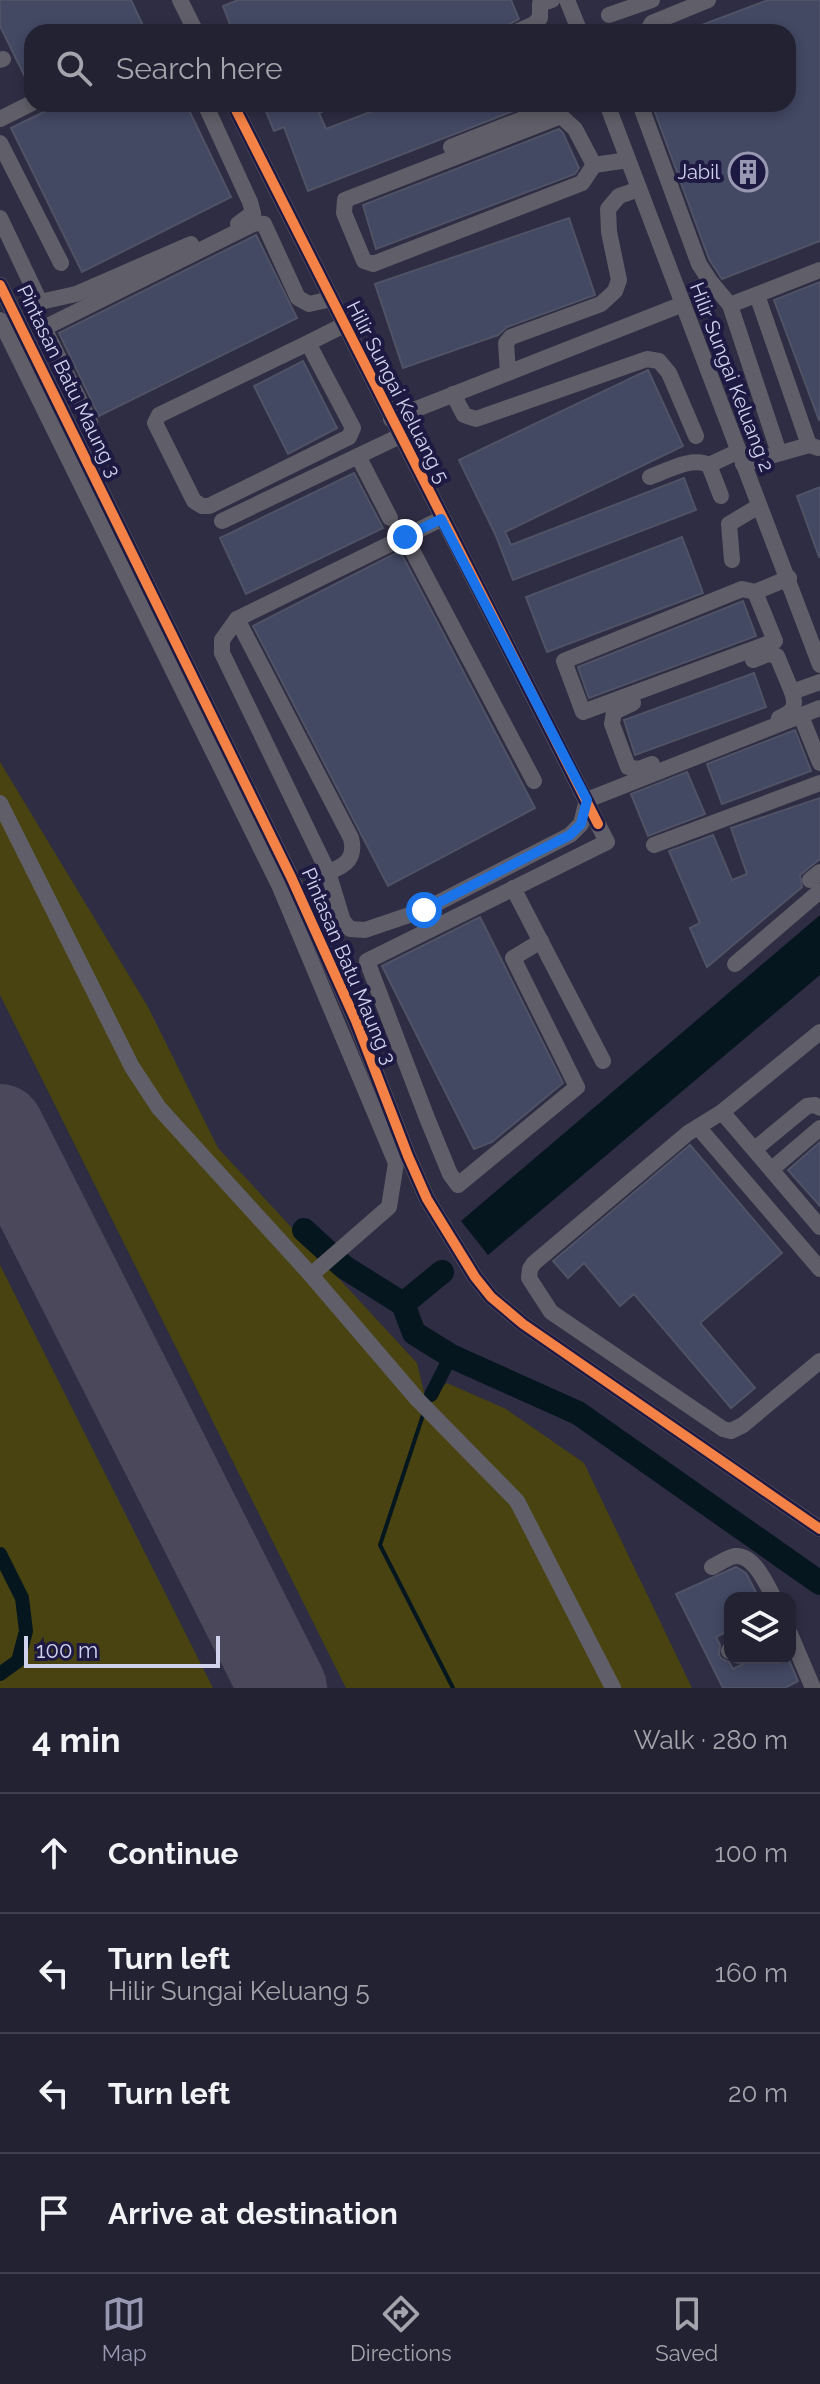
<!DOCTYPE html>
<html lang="en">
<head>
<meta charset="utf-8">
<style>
	:root { --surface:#232232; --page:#2b2a3a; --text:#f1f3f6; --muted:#a3a4ac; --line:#403f4d; --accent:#9898b2 }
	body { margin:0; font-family:Raleway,sans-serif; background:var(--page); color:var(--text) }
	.controls { position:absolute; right:24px; bottom:24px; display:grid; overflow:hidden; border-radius:16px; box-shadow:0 4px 12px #0003 }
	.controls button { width:72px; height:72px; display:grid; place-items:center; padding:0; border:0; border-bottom:2px solid var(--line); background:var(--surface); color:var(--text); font:40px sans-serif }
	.scale { position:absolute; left:24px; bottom:20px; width:196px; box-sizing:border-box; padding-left:8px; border:4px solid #d1d2ed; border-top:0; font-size:22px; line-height:28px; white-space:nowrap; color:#d1d2ed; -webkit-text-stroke:6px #1d1942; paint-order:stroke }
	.stop { position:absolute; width:24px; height:24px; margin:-18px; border:6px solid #1a73e8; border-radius:50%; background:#fff }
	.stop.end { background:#1a73e8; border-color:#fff; box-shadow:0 2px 8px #0008 }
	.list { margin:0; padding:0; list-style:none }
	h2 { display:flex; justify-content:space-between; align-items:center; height:104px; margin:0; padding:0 32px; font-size:34px }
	h2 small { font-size:26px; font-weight:400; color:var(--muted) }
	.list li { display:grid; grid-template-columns:52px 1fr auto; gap:24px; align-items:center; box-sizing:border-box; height:120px; padding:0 32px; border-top:2px solid var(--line) }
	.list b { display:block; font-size:30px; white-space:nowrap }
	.list p { margin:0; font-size:26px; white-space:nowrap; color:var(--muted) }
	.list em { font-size:26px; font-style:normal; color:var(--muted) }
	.icon { flex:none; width:44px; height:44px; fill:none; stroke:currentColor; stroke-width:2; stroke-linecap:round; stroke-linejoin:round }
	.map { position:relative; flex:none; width:820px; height:1688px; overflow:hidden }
	.search { position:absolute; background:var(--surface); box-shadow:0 4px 12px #0003; left:24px; right:24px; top:24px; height:88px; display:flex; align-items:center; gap:20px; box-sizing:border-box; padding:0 28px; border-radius:24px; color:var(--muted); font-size:30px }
	.sheet { height:584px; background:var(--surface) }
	nav { display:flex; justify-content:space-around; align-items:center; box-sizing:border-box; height:112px; border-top:2px solid var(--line); background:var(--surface); font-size:22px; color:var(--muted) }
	nav a { display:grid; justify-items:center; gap:4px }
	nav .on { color:var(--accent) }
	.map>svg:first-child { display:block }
</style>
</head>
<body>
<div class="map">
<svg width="820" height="1688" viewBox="0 0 820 1688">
	<rect width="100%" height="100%" fill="#2f2d43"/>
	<g fill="#484310">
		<polygon points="0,762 148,1007 218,1148 417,1363 427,1405 431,1395 447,1383 506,1409 584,1463 692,1688 346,1688 0,995"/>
		<polygon points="0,1265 213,1688 0,1688"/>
	</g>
	<polygon fill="#06161f" points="820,915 820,975 488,1255 461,1221"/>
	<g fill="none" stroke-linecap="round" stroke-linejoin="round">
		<polyline stroke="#06161f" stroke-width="4" points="423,1415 380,1545 453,1688"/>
		<g stroke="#06161f" stroke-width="14">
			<polyline points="431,1395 451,1356"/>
			<polyline points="0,1554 22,1598 26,1631 18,1661 0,1674"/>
		</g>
		<g stroke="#06161f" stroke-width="24">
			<polyline points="304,1230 328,1252"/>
			<polyline points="336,1260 344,1267 403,1304 414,1333 451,1356 578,1413 820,1583"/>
			<polyline points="403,1304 442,1272"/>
		</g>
		<polyline stroke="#4a485a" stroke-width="88" points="0,1128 283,1688"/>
	</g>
	<g fill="#434863" stroke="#4f5365" stroke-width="2">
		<polygon points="0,0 131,0 146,32 32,32 32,91 0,26"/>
		<polygon points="238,0 511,0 519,19 508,25 505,32 233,32 223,6"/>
		<polygon points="768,0 820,0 820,241 722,279 709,259 652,104 788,104 788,32 686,31"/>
		<polygon points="60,104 186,104 231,197 82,272 11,128"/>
		<polygon points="263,104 339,104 319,113 326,129 391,104 529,105 308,191 284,127 274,131"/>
		<polygon points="559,129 563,133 579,168 575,174 376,249 363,205"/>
		<polygon points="569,218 595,295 507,327 498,335 403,368 375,284"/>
		<polygon points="256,235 297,318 99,416 59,333"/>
		<polygon points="820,282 820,419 819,420 774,300"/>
		<polygon points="303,361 337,428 288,454 254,386"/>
		<polygon points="648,370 683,446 505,532 511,545 684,478 696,510 513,580 496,536 459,460"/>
		<polygon points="354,473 383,528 246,594 220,538"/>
		<polygon points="820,487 820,556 819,557 797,496"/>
		<polygon points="682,537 703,593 547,652 526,597"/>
		<polygon points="400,551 535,808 388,886 253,626"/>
		<polygon points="743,601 756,636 589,698 578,667"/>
		<polygon points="754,673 766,707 635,755 624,720"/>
		<polygon points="795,730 811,771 722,804 707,764"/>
		<polygon points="687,772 705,814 648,836 631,794"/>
		<polygon points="820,798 820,859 800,875 802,887 707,967 690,928 700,923 669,851 713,835 732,880 747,874 731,828"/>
		<polygon points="480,917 563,1083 492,1142 474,1149 382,966"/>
		<polygon points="820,1142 820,1206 788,1170"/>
		<polygon points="690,1145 782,1253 700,1323 755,1388 731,1408 634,1294 620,1306 584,1263 568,1278 553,1261"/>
		<polygon points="736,1567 746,1573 759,1598 730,1598 730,1630 716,1637 720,1645 719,1655 722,1659 729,1662 733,1669 755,1658 788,1658 798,1681 785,1688 723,1688 676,1594"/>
	</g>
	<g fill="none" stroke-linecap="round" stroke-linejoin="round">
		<g stroke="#605f69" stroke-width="16">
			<polyline points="180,0 196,32"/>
			<polyline points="567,0 580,32"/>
			<polyline points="609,15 652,0"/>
			<polyline points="516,32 534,24 540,18 540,4 552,0"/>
			<polyline points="647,32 652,23 708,0"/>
			<polyline points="0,60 3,59"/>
			<polyline points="205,104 250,202 253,213 238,224"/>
			<polyline points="233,104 607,842 367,961 427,1118 450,1174 458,1185 577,1087 513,958 541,941"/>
			<polyline points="607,104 820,665"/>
			<polyline points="640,104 699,264 710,281 730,305 779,453"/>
			<polyline points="0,119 32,103"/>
			<polyline points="0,143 61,263"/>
			<polyline points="451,147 561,104"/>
			<polyline points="594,165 582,183 373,264 364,261 344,213 345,200 561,116 575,129 594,165 628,160"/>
			<polyline points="0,218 40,302 76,294 191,244"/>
			<polyline points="0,285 291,877 356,1021 408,1156 427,1199 475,1277 491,1297 523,1324 820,1529"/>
			<polyline points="757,295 809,445"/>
			<polyline points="730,305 820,270"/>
			<polyline points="0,320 279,885 396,1163 389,1207 311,1275"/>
			<polyline points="308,343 159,415 155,423 194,501 202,506 209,506 349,437 353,428 308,343 344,325"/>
			<polyline points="508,373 506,343 511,337 601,304 615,291 619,280 609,232 608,209 619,196 639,189"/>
			<polyline points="453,394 464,415 476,419 647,359 659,361 669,373 696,436"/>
			<polyline points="391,419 683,304"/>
			<polyline points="90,422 44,328 255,223 264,224 298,298 309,304 331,299"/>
			<polyline points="358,456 390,518"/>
			<polyline points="743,464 809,445 818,448"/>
			<polyline points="709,465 721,496"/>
			<path d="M650 477C667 471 692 456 709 465L739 451"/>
			<polyline points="441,519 237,619 222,640 222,653 328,872 343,921 350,929 365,930 424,910 570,835 581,824 587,800 820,708"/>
			<polyline points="222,521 400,436"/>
			<polyline points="405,537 534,781"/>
			<polyline points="732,560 729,524 759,506"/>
			<polyline points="755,592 775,641 583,712 564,661 742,589 755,592 789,578"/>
			<path d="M237 619 351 838C356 858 346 866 328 872"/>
			<polyline points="753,660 768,654 777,656 792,692 820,682"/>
			<polyline points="633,703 614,712 612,724 628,767 639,769 652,764"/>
			<polyline points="801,716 820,763"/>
			<path d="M779 718C793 712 797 707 792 692"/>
			<polyline points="0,803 132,1067 159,1108 311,1275 417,1399 517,1501 613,1688"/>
			<polyline points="654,845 820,783"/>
			<polyline points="810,880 820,872"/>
			<polyline points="513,888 603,1061"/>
			<polyline points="735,964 820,891"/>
			<polyline points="820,1032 722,1112 688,1133 534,1263 530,1269 529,1278 551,1312 723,1429 731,1431 743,1425 820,1361"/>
			<polyline points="722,1112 820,1227"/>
			<polyline points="698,1127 820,1269"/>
			<polyline points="755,1149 807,1106 815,1105 820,1108"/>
			<polyline points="772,1169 820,1128"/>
			<path d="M712 1567C718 1564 728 1557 735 1556 754 1554 767 1585 774 1598"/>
			<polyline points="790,1634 813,1688"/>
			<polyline points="729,1651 730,1650"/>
		</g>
		<g stroke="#1d1942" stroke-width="15">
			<g id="cycleway">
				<polyline points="233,104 598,824"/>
				<polyline points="0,285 291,877 356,1021 408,1156 427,1199 475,1277 491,1297 523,1324 820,1529"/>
			</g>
		</g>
		<use href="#cycleway" stroke="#f48246" stroke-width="10"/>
	</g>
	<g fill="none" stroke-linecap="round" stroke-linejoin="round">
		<polyline stroke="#1a73e8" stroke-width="10" points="405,537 441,519 587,800 581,824 570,835 424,910"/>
	</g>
	<defs>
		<g id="building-ring" transform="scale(2)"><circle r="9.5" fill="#1d1942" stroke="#9898b2" stroke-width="1.5"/><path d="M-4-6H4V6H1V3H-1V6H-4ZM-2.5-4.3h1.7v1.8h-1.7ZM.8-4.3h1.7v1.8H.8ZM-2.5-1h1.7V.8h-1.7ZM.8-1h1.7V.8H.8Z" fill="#9898b2"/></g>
	</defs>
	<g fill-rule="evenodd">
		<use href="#building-ring" x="748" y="172"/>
	</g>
	<g text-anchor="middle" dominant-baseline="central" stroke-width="8" stroke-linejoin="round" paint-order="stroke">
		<g font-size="20" fill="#d1d2ed" stroke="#1d1942" text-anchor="end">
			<text x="720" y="172">Jabil</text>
		</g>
		<g font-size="20" fill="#d1d2ed" stroke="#1d1942">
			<text transform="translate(732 377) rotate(69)">Hilir Sungai Keluang 2</text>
			<text transform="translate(69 381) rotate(64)">Pintasan Batu Maung 3</text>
			<text transform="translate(398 392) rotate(63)">Hilir Sungai Keluang 5</text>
			<text transform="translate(349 966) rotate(67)">Pintasan Batu Maung 3</text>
		</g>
	</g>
</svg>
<div class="controls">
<button><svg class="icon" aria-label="layers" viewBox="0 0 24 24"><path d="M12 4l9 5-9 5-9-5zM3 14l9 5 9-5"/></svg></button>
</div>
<div class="scale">100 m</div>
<div class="stop" style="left:424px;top:910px"></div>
<div class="stop end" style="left:405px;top:537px"></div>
<div class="search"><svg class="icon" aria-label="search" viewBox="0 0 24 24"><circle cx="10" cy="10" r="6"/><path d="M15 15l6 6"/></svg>Search here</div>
</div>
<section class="sheet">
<h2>4 min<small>Walk · 280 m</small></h2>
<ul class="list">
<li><svg class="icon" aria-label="ahead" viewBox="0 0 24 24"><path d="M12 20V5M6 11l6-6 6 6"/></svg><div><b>Continue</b></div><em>100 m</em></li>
<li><svg class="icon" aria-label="left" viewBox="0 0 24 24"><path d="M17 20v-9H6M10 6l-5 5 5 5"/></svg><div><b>Turn left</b><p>Hilir Sungai Keluang 5</p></div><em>160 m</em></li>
<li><svg class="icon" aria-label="left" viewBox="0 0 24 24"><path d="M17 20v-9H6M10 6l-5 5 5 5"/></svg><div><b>Turn left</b></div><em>20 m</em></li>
<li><svg class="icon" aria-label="arrive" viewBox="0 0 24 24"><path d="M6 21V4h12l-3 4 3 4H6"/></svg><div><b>Arrive at destination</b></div></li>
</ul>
</section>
<nav>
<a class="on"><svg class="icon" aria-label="map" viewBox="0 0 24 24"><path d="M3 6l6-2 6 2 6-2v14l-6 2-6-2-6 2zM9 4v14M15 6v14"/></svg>Map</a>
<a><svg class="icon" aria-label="directions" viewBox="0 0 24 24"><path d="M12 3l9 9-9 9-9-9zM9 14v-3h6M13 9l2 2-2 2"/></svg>Directions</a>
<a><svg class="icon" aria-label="saved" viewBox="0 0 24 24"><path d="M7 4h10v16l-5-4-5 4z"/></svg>Saved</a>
</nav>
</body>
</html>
